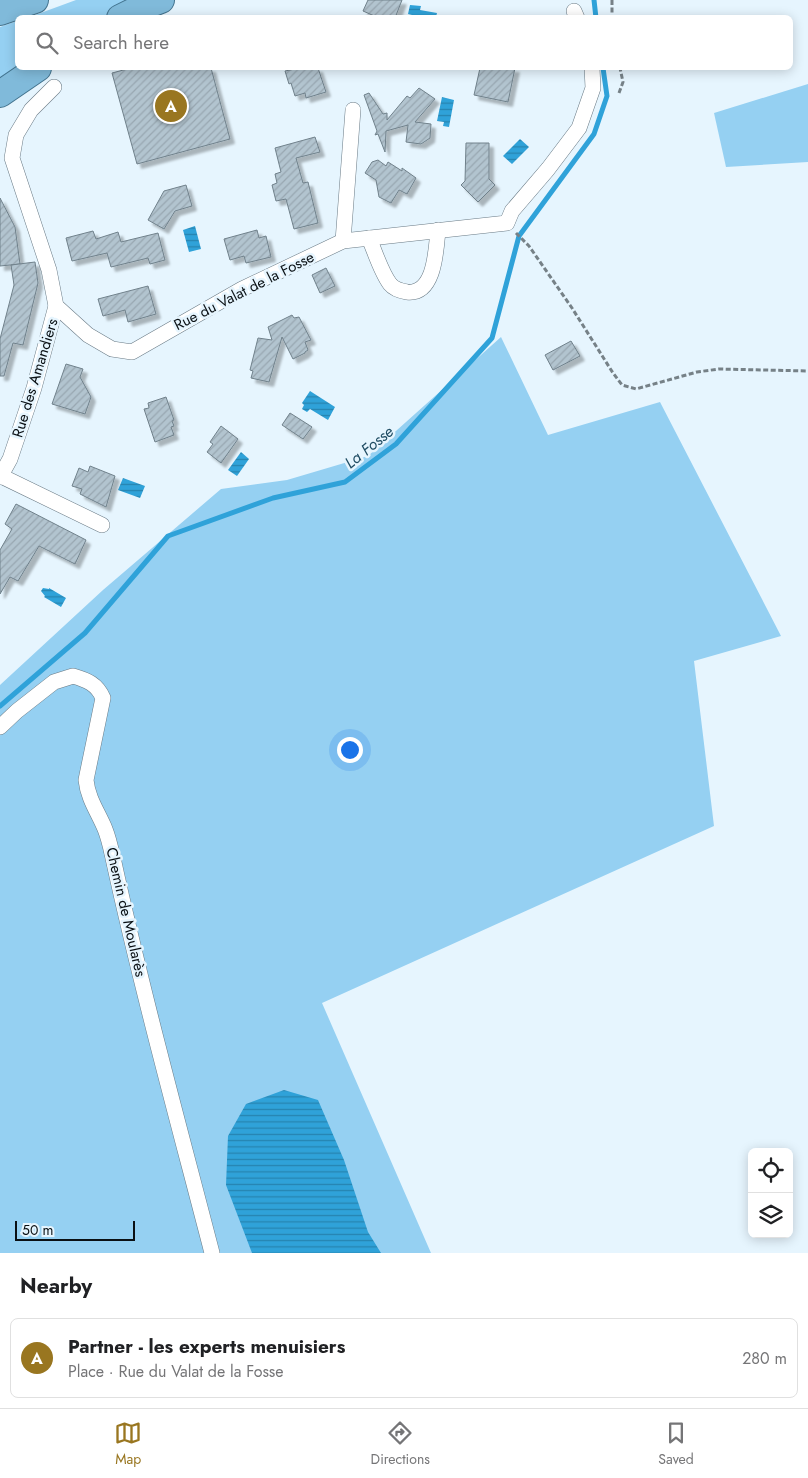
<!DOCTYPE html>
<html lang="en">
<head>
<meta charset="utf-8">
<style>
	:root { --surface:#fff; --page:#f2f2f2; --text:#202124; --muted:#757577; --line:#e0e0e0; --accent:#997620 }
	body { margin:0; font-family:Jost,sans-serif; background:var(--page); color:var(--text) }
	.controls { position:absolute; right:15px; bottom:15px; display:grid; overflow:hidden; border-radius:8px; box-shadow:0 2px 12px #0003 }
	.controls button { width:45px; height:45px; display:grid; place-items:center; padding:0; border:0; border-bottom:1px solid var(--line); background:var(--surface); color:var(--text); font:25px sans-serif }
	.scale { position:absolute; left:15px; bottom:12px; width:120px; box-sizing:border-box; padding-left:5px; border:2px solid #0a1014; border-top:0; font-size:14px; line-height:18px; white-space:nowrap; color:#0a1014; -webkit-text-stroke:4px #e6f5fe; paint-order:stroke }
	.you { position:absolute; left:349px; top:749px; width:18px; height:18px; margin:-12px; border:4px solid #fff; border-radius:50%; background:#1a73e8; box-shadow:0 0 0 8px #1a73e833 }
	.badge { display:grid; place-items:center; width:32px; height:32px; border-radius:50%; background:var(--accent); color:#fff; font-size:16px; font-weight:700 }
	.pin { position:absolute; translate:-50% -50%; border:2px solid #fff; box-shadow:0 1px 5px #0006 }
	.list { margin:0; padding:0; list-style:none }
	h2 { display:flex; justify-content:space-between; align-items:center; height:65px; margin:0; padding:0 20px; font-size:21px }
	h2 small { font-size:16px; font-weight:400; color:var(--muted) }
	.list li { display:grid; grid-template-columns:32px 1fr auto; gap:15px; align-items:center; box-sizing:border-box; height:80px; margin:0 10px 10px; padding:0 10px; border:1px solid var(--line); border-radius:8px }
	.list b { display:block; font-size:19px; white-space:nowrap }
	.list p { margin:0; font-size:16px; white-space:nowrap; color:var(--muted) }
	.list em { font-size:16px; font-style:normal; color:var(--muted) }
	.icon { flex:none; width:28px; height:28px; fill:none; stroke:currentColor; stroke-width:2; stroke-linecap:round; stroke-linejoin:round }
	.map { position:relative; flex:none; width:808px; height:1253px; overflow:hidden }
	.search { position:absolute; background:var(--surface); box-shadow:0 2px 12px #0003; left:15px; right:15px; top:15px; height:55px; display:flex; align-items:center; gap:12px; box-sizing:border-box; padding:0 18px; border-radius:8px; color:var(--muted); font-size:19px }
	.sheet { height:155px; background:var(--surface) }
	nav { display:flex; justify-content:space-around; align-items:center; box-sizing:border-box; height:70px; border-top:1px solid var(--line); background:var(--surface); font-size:14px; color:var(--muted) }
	nav a { display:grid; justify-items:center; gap:2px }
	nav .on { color:var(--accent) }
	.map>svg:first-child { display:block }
</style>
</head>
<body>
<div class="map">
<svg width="808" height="1253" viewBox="0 0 808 1253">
	<defs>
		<pattern id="water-rules" width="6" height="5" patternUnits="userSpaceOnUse" patternTransform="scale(1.25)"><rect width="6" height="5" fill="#2fa2d9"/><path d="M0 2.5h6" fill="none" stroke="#2683af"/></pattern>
		<pattern id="building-hatch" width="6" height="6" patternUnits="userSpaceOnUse" patternTransform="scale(1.25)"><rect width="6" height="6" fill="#b2c4cf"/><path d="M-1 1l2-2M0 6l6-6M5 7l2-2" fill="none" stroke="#98a7b1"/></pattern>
		<filter id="shadow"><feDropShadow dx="4.5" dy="4.5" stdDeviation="1" flood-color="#0004"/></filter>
	</defs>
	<rect width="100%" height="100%" fill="#e6f5fe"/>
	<g fill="#95d0f2">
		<polygon points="76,0 142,0 109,17 27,18"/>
		<polygon points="17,21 18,68 0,78 0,27"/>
		<polygon points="808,84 808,162 726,167 714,113"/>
		<polygon points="501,337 548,435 660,402 781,636 694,661 714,826 322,1003 431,1253 0,1253 0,685 103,590 221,489 287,480 368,456"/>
	</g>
	<g fill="url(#water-rules)">
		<polygon points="410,5 421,6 420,10 437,13 436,17 412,17 412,15 408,14"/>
		<polygon points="442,97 454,100 449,127 443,126 444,122 437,121"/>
		<polygon points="520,139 529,147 512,164 503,156"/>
		<polygon points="195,226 201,249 189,252 183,230"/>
		<polygon points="310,391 335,407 328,420 310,409 307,412 302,409 304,405 302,403"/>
		<polygon points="241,452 249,459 237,476 228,470"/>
		<polygon points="123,478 145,486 140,498 118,490"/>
		<polygon points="43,588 49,589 49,588 66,598 61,607 44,597 45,596 41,591"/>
		<polygon points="284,1090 318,1100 344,1160 368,1232 381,1253 252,1253 226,1185 228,1136 246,1104"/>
	</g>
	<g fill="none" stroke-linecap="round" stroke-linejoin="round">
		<g stroke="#2fa2d9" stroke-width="5">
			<polyline points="594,0 596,18"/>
			<polyline points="0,706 85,633 168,536 273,498 345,482 396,444 492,338 519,236 594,134 607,96 603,68"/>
		</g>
	</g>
	<g fill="url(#building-hatch)" stroke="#70818b" filter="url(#shadow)">
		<polygon points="368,0 402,0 395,18 379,18 363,11"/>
		<polygon points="131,68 211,68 230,139 137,164 112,73"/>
		<polygon points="300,68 318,68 326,92 306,98 305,93 295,96 291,83 289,84 285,71"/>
		<polygon points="480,68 515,68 508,102 474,95"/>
		<polygon points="419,88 435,99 415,122 431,124 430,138 421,144 406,142 408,125 386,131 385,152 378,134 375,135 377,131 364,95 369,93 383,114 387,113 387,120 407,96 410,98"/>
		<polygon points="315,137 320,152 296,158 303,183 308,182 318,223 294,229 286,199 276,201 272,185 277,183 275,174 281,172 275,148"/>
		<polygon points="466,143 489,143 489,179 495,185 478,202 461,185 465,181"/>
		<polygon points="378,160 386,166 388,162 402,171 402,168 416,178 407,194 399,190 391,203 379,197 376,180 365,173 372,162"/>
		<polygon points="186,185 192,206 175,211 164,229 148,220 164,191"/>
		<polygon points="0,198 15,227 20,264 0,266"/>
		<polygon points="257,230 259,238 266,236 271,257 246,263 244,256 230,260 224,239"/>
		<polygon points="93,231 96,239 118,232 121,242 158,233 165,260 150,264 148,258 111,267 107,253 72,261 66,238"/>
		<polygon points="35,262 38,283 23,345 13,343 4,376 0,376 0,339 14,285 11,265"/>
		<polygon points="326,268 335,286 320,293 312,275"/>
		<polygon points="148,286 156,314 128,322 125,310 103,316 98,299"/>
		<polygon points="292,315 294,318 299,317 311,340 305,342 308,350 305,352 305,353 293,359 282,337 269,382 251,378 253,371 250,370 258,338 272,340 268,327"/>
		<polygon points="571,341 580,356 553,370 545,355"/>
		<polygon points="66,364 83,369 80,377 91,397 85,414 52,404"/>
		<polygon points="166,397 174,420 172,421 174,426 171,427 174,435 155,442 144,409 149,408 148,403"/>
		<polygon points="290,413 312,427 303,439 282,425"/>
		<polygon points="221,426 238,439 221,463 207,452 213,444 210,442"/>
		<polygon points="90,466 115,476 106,507 80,494 82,489 72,486 79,468 88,472"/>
		<polygon points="16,504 86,540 75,564 39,546 18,581 10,577 0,594 0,550 12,529 5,524"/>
	</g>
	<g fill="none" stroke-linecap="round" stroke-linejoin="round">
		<g stroke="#697a85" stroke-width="16">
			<g id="minor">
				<polyline points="574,11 577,18"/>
				<polyline points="54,87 31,110 16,135 12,158 49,270 56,306 88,335 112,349 132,352 242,289 343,241 507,223 512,211 548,169 579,128 593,88 592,68"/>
				<path d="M369 238C375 252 381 272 390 284 394 289 401 291 407 292 435 295 436 250 438 230"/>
				<polyline points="343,241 353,110"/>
				<polyline points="1,476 102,525"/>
				<polyline points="0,477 10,459 34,388 56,306"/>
				<path d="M0 727 17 711 54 682 73 676C87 680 97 684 103 698L86 780C88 799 98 812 105 829 109 839 111 849 113 858 142 991 178 1122 212 1253"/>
			</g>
		</g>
		<g stroke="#42738e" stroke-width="28">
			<g id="trunk">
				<polyline points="0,12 35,0"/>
				<polyline points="120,18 138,9 161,0"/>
				<polyline points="0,94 38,68"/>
			</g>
		</g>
		<g stroke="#768187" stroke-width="3" stroke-dasharray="5 2.5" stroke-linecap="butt">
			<polyline points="612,0 612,18"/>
			<polyline points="619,93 623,82 620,68"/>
			<polyline points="516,233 529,246 572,308 613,373 622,385 636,389 697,372 719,369 808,371"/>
		</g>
		<use href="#minor" stroke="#fff" stroke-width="15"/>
		<use href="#trunk" stroke="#80bada" stroke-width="26"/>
	</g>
	<g text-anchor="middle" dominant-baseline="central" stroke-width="5" stroke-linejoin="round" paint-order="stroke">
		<g font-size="15" fill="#0a1014" stroke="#e6f5fe">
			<text transform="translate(244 291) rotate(-27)">Rue du Valat de la Fosse</text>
			<text transform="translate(35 378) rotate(-73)">Rue des Amandiers</text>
			<text transform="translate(126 912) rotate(77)">Chemin de Moularès</text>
		</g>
		<g font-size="16" font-style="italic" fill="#1f4c63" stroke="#e6f5fe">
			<text transform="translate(369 447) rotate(-39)">La Fosse</text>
		</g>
	</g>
</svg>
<div class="controls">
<button><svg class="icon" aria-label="locate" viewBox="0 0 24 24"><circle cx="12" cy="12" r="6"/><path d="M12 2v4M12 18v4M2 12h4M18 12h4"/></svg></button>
<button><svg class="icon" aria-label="layers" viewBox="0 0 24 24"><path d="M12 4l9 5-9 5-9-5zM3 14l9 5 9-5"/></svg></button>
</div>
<div class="scale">50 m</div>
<div class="you"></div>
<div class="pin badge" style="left:171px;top:106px">A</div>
<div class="search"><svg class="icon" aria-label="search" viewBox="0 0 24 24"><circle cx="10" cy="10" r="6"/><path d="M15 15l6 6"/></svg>Search here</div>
</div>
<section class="sheet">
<h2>Nearby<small></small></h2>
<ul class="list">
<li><span class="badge">A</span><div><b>Partner - les experts menuisiers</b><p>Place · Rue du Valat de la Fosse</p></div><em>280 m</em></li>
</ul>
</section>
<nav>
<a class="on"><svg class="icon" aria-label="map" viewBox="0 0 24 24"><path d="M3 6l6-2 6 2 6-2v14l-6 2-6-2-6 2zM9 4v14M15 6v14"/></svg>Map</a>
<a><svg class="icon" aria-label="directions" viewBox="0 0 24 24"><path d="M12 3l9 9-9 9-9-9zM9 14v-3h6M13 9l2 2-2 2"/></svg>Directions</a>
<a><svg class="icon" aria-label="saved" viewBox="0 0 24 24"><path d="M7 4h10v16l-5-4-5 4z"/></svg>Saved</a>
</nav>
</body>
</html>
